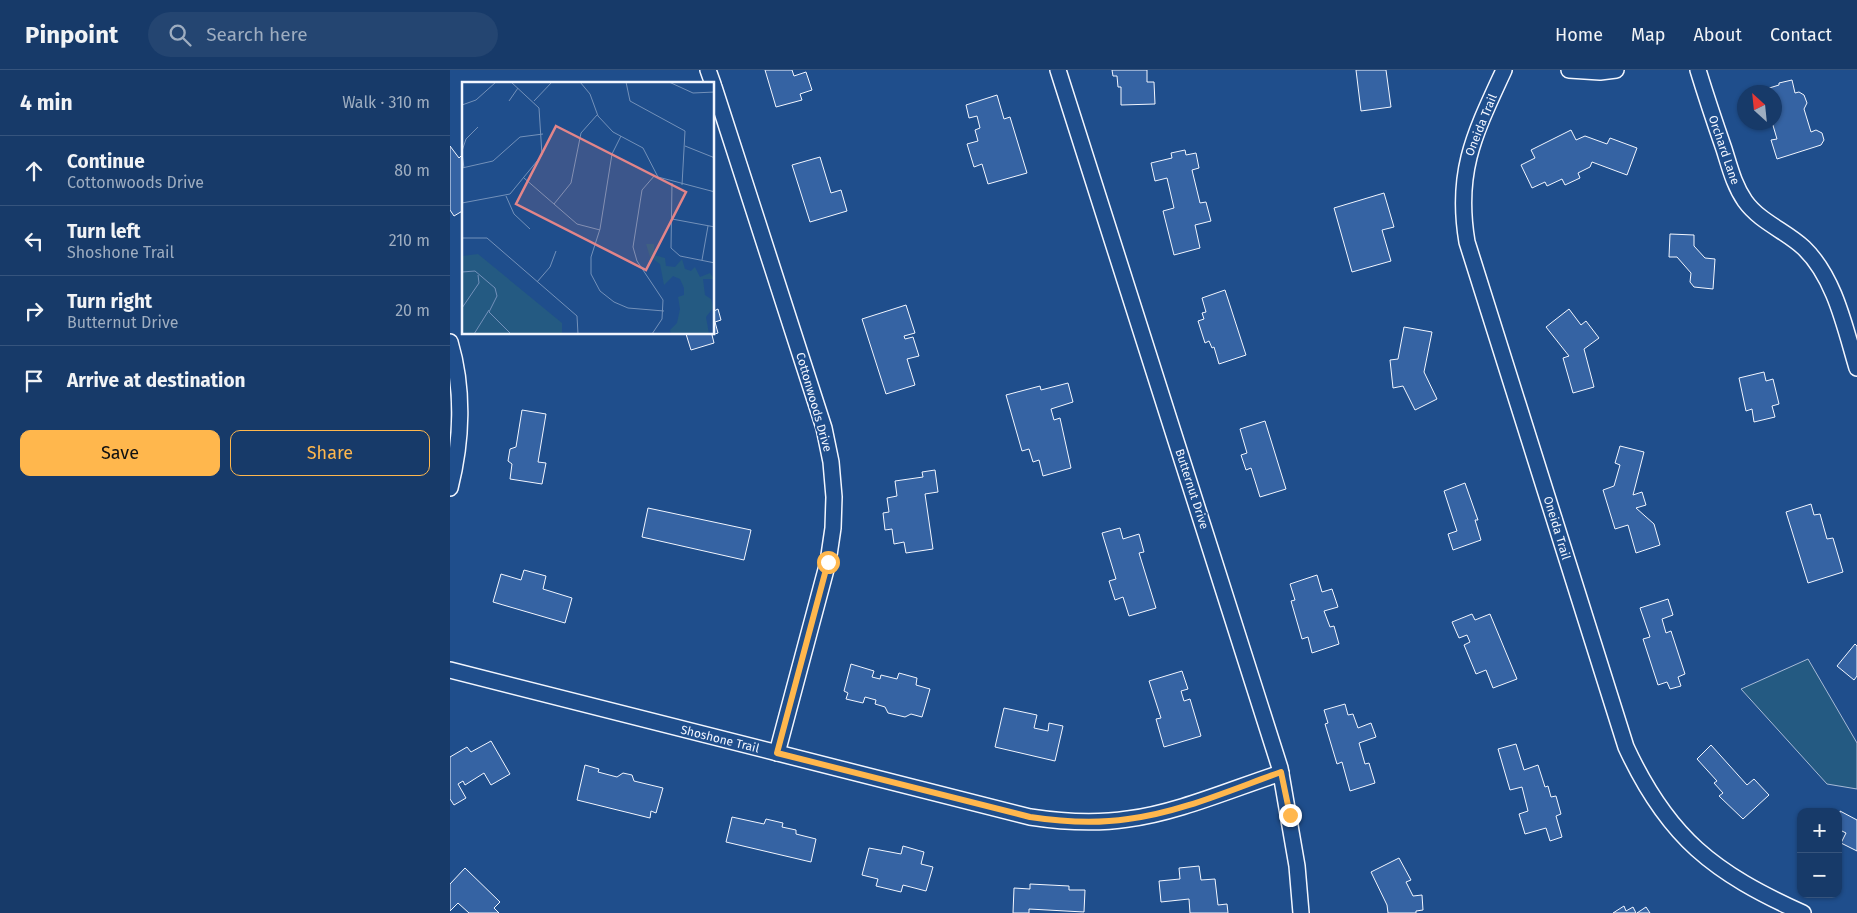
<!DOCTYPE html>
<html lang="en">
<head>
<meta charset="utf-8">
<style>
	:root { --surface:#173a69; --page:#244571; --text:#f1f3f6; --muted:#9eadc0; --line:#36547d; --accent:#ffb74d }
	body { margin:0; font-family:"Fira Sans",sans-serif; background:var(--page); color:var(--text) }
	.controls { position:absolute; right:15px; bottom:15px; display:grid; overflow:hidden; border-radius:10px; box-shadow:0 1px 4px #0004 }
	.controls button { width:45px; height:45px; display:grid; place-items:center; padding:0; border:0; border-bottom:1px solid var(--line); background:var(--surface); color:var(--text); font:25px sans-serif }
	.compass { position:absolute; left:1287px; top:15px; width:45px; height:45px; border-radius:50%; background:var(--surface); box-shadow:0 1px 4px #0004; rotate:333deg }
	.stop { position:absolute; width:15px; height:15px; margin:-11px; border:4px solid #ffb74d; border-radius:50%; background:#fff }
	.stop.end { background:#ffb74d; border-color:#fff; box-shadow:0 1px 5px #0008 }
	.list { margin:0; padding:0; list-style:none }
	h2 { display:flex; justify-content:space-between; align-items:center; height:65px; margin:0; padding:0 20px; font-size:21px }
	h2 small { font-size:16px; font-weight:400; color:var(--muted) }
	.list li { display:grid; grid-template-columns:32px 1fr auto; gap:15px; align-items:center; box-sizing:border-box; height:70px; padding:0 20px; border-top:1px solid var(--line) }
	.list b { display:block; font-size:19px; white-space:nowrap }
	.list p { margin:0; font-size:16px; white-space:nowrap; color:var(--muted) }
	.list em { font-size:16px; font-style:normal; color:var(--muted) }
	.actions { display:flex; gap:10px; padding:15px 20px }
	.actions a { flex:1; padding:11px 0; border:1px solid var(--accent); border-radius:10px; text-align:center; font-size:18px; color:var(--accent) }
	.actions .main { background:var(--accent); color:#111 }
	.icon { flex:none; width:28px; height:28px; fill:none; stroke:currentColor; stroke-width:2; stroke-linecap:round; stroke-linejoin:round }
	.map { position:relative; flex:none; width:1407px; height:843px; overflow:hidden }
	header { display:flex; align-items:center; gap:30px; box-sizing:border-box; height:70px; padding:0 25px; background:var(--surface); border-bottom:1px solid var(--line) }
	header strong { font-size:24px }
	nav { display:flex; gap:28px; margin-inline-start:auto; font-size:18px }
	.search { width:350px; height:45px; background:var(--page); display:flex; align-items:center; gap:12px; box-sizing:border-box; padding:0 18px; border-radius:28px; color:var(--muted); font-size:19px }
	main { display:flex }
	aside { flex:1; background:var(--surface) }
	.map>svg:first-child { display:block }
</style>
</head>
<body>
<header>
<strong>Pinpoint</strong>
<div class="search"><svg class="icon" aria-label="search" viewBox="0 0 24 24"><circle cx="10" cy="10" r="6"/><path d="M15 15l6 6"/></svg>Search here</div>
<nav><a>Home</a><a>Map</a><a>About</a><a>Contact</a></nav>
</header>
<main>
<aside>
<h2>4 min<small>Walk · 310 m</small></h2>
<ul class="list">
<li><svg class="icon" aria-label="ahead" viewBox="0 0 24 24"><path d="M12 20V5M6 11l6-6 6 6"/></svg><div><b>Continue</b><p>Cottonwoods Drive</p></div><em>80 m</em></li>
<li><svg class="icon" aria-label="left" viewBox="0 0 24 24"><path d="M17 20v-9H6M10 6l-5 5 5 5"/></svg><div><b>Turn left</b><p>Shoshone Trail</p></div><em>210 m</em></li>
<li><svg class="icon" aria-label="right" viewBox="0 0 24 24"><path d="M7 20v-9h11M14 6l5 5-5 5"/></svg><div><b>Turn right</b><p>Butternut Drive</p></div><em>20 m</em></li>
<li><svg class="icon" aria-label="arrive" viewBox="0 0 24 24"><path d="M6 21V4h12l-3 4 3 4H6"/></svg><div><b>Arrive at destination</b></div></li>
</ul>
<div class="actions"><a class="main">Save</a><a>Share</a></div>
</aside>
<div class="map">
<svg width="1407" height="843" viewBox="0 0 1407 843">
	<rect width="100%" height="100%" fill="#1f4e8c"/>
	<polygon fill="#245a82" stroke="#a8bbd7" points="1358,589 1407,673 1407,719 1377,714 1291,619"/>
	<g fill="#3563a3" stroke="#f2f6ff">
		<polygon points="315,0 342,0 344,6 356,2 362,20 350,24 352,30 326,37"/>
		<polygon points="662,0 697,0 697,12 704,12 705,34 671,35 671,17 668,17 667,6 663,6"/>
		<polygon points="906,0 936,0 941,37 911,41"/>
		<polygon points="1342,10 1345,23 1349,22 1354,25 1357,33 1354,39 1361,62 1366,60 1372,63 1374,70 1371,75 1327,89 1321,70 1327,69 1322,52 1324,52 1324,22 1313,22 1316,19 1329,15 1329,13"/>
		<polygon points="547,25 554,49 560,47 577,103 538,114 532,94 524,97 517,74 528,71 525,60 530,58 527,46 519,48 516,35"/>
		<polygon points="1121,60 1126,70 1135,66 1157,74 1160,68 1187,78 1177,105 1142,92 1140,97 1128,103 1130,108 1115,115 1112,109 1097,116 1095,112 1082,118 1071,95 1085,88 1081,80"/>
		<polygon points="0,76 9,88 12,85 14,87 14,140 4,146 0,140"/>
		<polygon points="735,80 736,85 746,83 749,98 742,100 750,133 756,132 761,151 745,155 750,178 724,185 713,141 724,138 717,108 705,111 701,93 722,88 721,83"/>
		<polygon points="370,87 381,123 391,120 397,141 360,152 342,95"/>
		<polygon points="934,123 944,157 932,160 941,191 902,202 884,138"/>
		<polygon points="1220,164 1244,165 1244,176 1255,188 1265,189 1263,219 1244,217 1240,212 1241,203 1227,187 1219,187"/>
		<polygon points="775,220 796,285 769,294 764,277 762,278 759,271 755,273 748,251 754,249 752,243 756,242 752,228"/>
		<polygon points="456,235 465,263 454,266 455,269 463,267 469,286 457,289 465,315 436,324 412,249"/>
		<polygon points="268,239 271,250 265,252 268,263 262,265 264,273 241,280 236,264 264,264 264,241"/>
		<polygon points="1119,239 1131,255 1136,251 1149,268 1134,279 1144,317 1123,323 1113,288 1119,286 1096,257"/>
		<polygon points="954,257 982,262 974,302 987,329 965,340 953,316 943,318 940,290 948,289"/>
		<polygon points="1314,302 1316,311 1323,309 1329,334 1322,336 1325,347 1304,352 1302,339 1296,341 1289,308"/>
		<polygon points="618,313 623,332 601,339 604,350 610,348 621,398 593,406 589,390 583,392 579,379 572,381 556,325 590,316 591,320"/>
		<polygon points="72,340 96,344 88,392 96,393 92,414 60,409 62,394 58,391 60,379 66,377"/>
		<polygon points="815,351 836,419 810,427 801,398 796,400 791,385 797,383 790,359"/>
		<polygon points="1170,376 1194,382 1183,425 1192,422 1196,435 1186,438 1204,454 1210,475 1186,483 1178,455 1165,459 1153,420 1164,416 1170,395 1165,393"/>
		<polygon points="485,400 488,422 475,424 483,479 456,483 454,472 444,474 442,459 435,460 433,443 439,442 437,428 447,426 445,411 473,407 472,402"/>
		<polygon points="1015,413 1028,450 1025,450 1031,470 1003,480 998,464 1007,461 994,421"/>
		<polygon points="1361,434 1364,445 1370,444 1377,469 1383,468 1393,502 1358,513 1336,442"/>
		<polygon points="198,438 301,460 294,490 192,467"/>
		<polygon points="670,458 673,469 689,464 694,482 689,483 706,538 679,546 673,527 665,530 659,511 666,509 652,463"/>
		<polygon points="74,500 96,506 93,519 122,528 115,553 43,532 51,504 71,510"/>
		<polygon points="867,505 872,522 882,519 888,537 874,541 880,557 884,556 889,574 862,583 858,567 852,569 841,531 845,530 840,514"/>
		<polygon points="1218,529 1223,545 1212,549 1216,563 1221,561 1235,604 1228,607 1231,616 1220,619 1217,612 1208,615 1193,569 1200,567 1190,538"/>
		<polygon points="1022,544 1025,550 1040,544 1067,609 1043,618 1036,600 1026,604 1014,575 1020,572 1017,565 1009,568 1002,552"/>
		<polygon points="1405,574 1407,576 1407,606 1404,610 1387,596"/>
		<polygon points="401,594 424,601 422,607 430,609 431,605 447,609 449,603 467,608 466,615 480,619 472,647 461,644 455,647 438,643 435,637 425,634 426,630 415,627 413,633 396,629 398,623 394,621"/>
		<polygon points="732,601 738,619 731,621 734,631 740,629 751,666 714,677 706,649 711,648 699,611"/>
		<polygon points="895,634 898,645 903,644 908,658 921,653 926,667 909,673 915,694 919,693 925,713 900,721 892,692 887,694 875,654 878,653 874,640"/>
		<polygon points="554,638 587,645 584,658 598,661 599,653 613,656 605,691 545,677"/>
		<polygon points="41,671 60,704 41,715 34,703 15,715 13,711 8,714 16,728 4,735 0,729 0,687 17,677 21,682"/>
		<polygon points="1066,674 1074,700 1088,695 1095,717 1098,716 1101,727 1106,726 1111,744 1106,746 1112,767 1100,771 1096,758 1075,764 1069,744 1078,741 1072,717 1060,720 1048,679"/>
		<polygon points="1261,675 1297,715 1304,709 1319,725 1293,749 1269,726 1273,723 1264,713 1267,711 1247,689"/>
		<polygon points="135,695 149,699 148,702 167,707 173,703 182,705 184,711 213,718 206,743 201,741 200,748 127,730"/>
		<polygon points="1390,741 1407,750 1407,781 1391,773 1396,763 1388,759"/>
		<polygon points="282,747 314,754 316,749 333,753 332,757 346,760 346,764 366,769 361,792 276,772"/>
		<polygon points="453,776 474,782 471,794 483,797 476,821 453,815 451,822 426,816 428,809 412,805 419,778 451,784"/>
		<polygon points="949,788 961,810 956,812 963,826 972,825 973,840 966,841 966,843 938,843 937,835 921,802"/>
		<polygon points="749,796 751,810 765,809 768,835 777,834 778,843 740,843 739,829 711,832 709,811 730,809 729,798"/>
		<polygon points="15,798 50,832 44,838 49,843 19,843 8,833 0,841 0,814"/>
		<polygon points="580,814 619,816 619,820 635,820 634,842 579,839 579,843 563,843 564,818 580,819"/>
		<polygon points="1174,836 1176,841 1183,837 1186,843 1163,843"/>
		<polygon points="1196,837 1200,843 1187,843"/>
	</g>
	<g fill="none" stroke-linecap="round" stroke-linejoin="round">
		<g stroke="#f2f6ff" stroke-width="18">
			<g id="minor">
				<polyline points="258,0 263,14"/>
				<polyline points="608,0 830,698 847,796 851,843"/>
				<path d="M1054 0C1025 63 1005 101 1017 172L1176 677C1218 768 1264 803 1353 843"/>
				<polyline points="1119,0 1150,2 1166,0"/>
				<path d="M1248 0C1256 26 1265 53 1274 79 1280 98 1284 115 1295 131 1310 152 1336 161 1354 178 1385 208 1395 258 1407 298"/>
				<polyline points="264,17 374,358 381,392 384,427 383,458 378,492 327,683"/>
				<path d="M0 272C14 319 12 371 0 418"/>
				<path d="M0 600 580 747C613 752 645 754 678 749 727 743 784 718 831 703"/>
			</g>
		</g>
		<use href="#minor" stroke="#1f4e8c" stroke-width="15"/>
	</g>
	<g fill="none" stroke-linecap="round" stroke-linejoin="round">
		<path stroke="#ffb74d" stroke-width="6" d="M378 492 327 683 580 747C613 752 645 754 678 749 729 743 783 719 831 702L840 745"/>
	</g>
	<g text-anchor="middle" dominant-baseline="central" stroke-width="4" stroke-linejoin="round" paint-order="stroke">
		<g font-size="12" fill="#f2f6ff" stroke="#1f4e8c">
			<text transform="translate(1031 55) rotate(-68)">Oneida Trail</text>
			<text transform="translate(1274 80) rotate(71)">Orchard Lane</text>
			<text transform="translate(364 332) rotate(74)">Cottonwoods Drive</text>
			<text transform="translate(742 419) rotate(72)">Butternut Drive</text>
			<text transform="translate(1107 458) rotate(73)">Oneida Trail</text>
			<text transform="translate(270 669) rotate(14)">Shoshone Trail</text>
		</g>
	</g>
	<g transform="translate(12 12)">
		<rect width="252" height="252" fill="#1f4e8c"/>
		<path d="M184 162H192V173L203 176 204 184 213 185 220 177 223 187 229 189 233 185 238 195 248 191 252 197H241L243 213 249 217 251 226 244 235 247 252H209L208 248 215 241 218 227 216 215 222 213V206L218 197 211 194 202 203 198 182 188 175ZM16 172 100 241V252H0V174Z" fill="#245a82"/>
		<path fill="none" stroke="#7391ba" stroke-width="1" d="M118 0 128 12 136 34 151 50 181 66 196 95 253 110M164 0 168 19 223 49 220 103M207 0 231 11 253 10M47 19 56 6M72 19 90 0M0 23 14 18 34 0M159 54 150 72 138 147 129 175V192L138 209 152 220 166 226 202 229M223 64 253 76M0 69 4 57 16 45M0 71 2 86M0 86 31 79 58 55 81 52M62 96 115 142 138 148M210 101 209 166 218 174 253 181M44 114 52 132 68 147M0 121 48 112 80 73 77 26 49 0M92 122 109 101 119 51 135 33M210 137 253 145M0 156H25L115 234 116 252M240 178 246 144M0 190 13 189 33 206 35 214 27 230 49 252M75 200 88 185 94 169M0 226 17 201 16 193M12 252 27 228M190 252 200 237 201 218 175 179 171 165 180 108 193 93"/>
		<path fill="#e38589" fill-opacity="0.15" stroke="#e38589" stroke-width="2.5" d="M94 44 224 110 184 188 54 122Z"/>
		<rect width="252" height="252" fill="none" stroke="#f2f6ff" stroke-width="2.5"/>
	</g>
</svg>
<div class="controls">
<button>+</button>
<button>−</button>
</div>
<svg class="compass" viewBox="-18 -18 36 36"><path d="M0-13l5 13h-10z" fill="#e53935"/><path d="M0 13l5-13h-10z" fill="#9eadc0"/></svg>
<div class="stop" style="left:378px;top:492px"></div>
<div class="stop end" style="left:840px;top:745px"></div>
</div>
</main>
</body>
</html>
